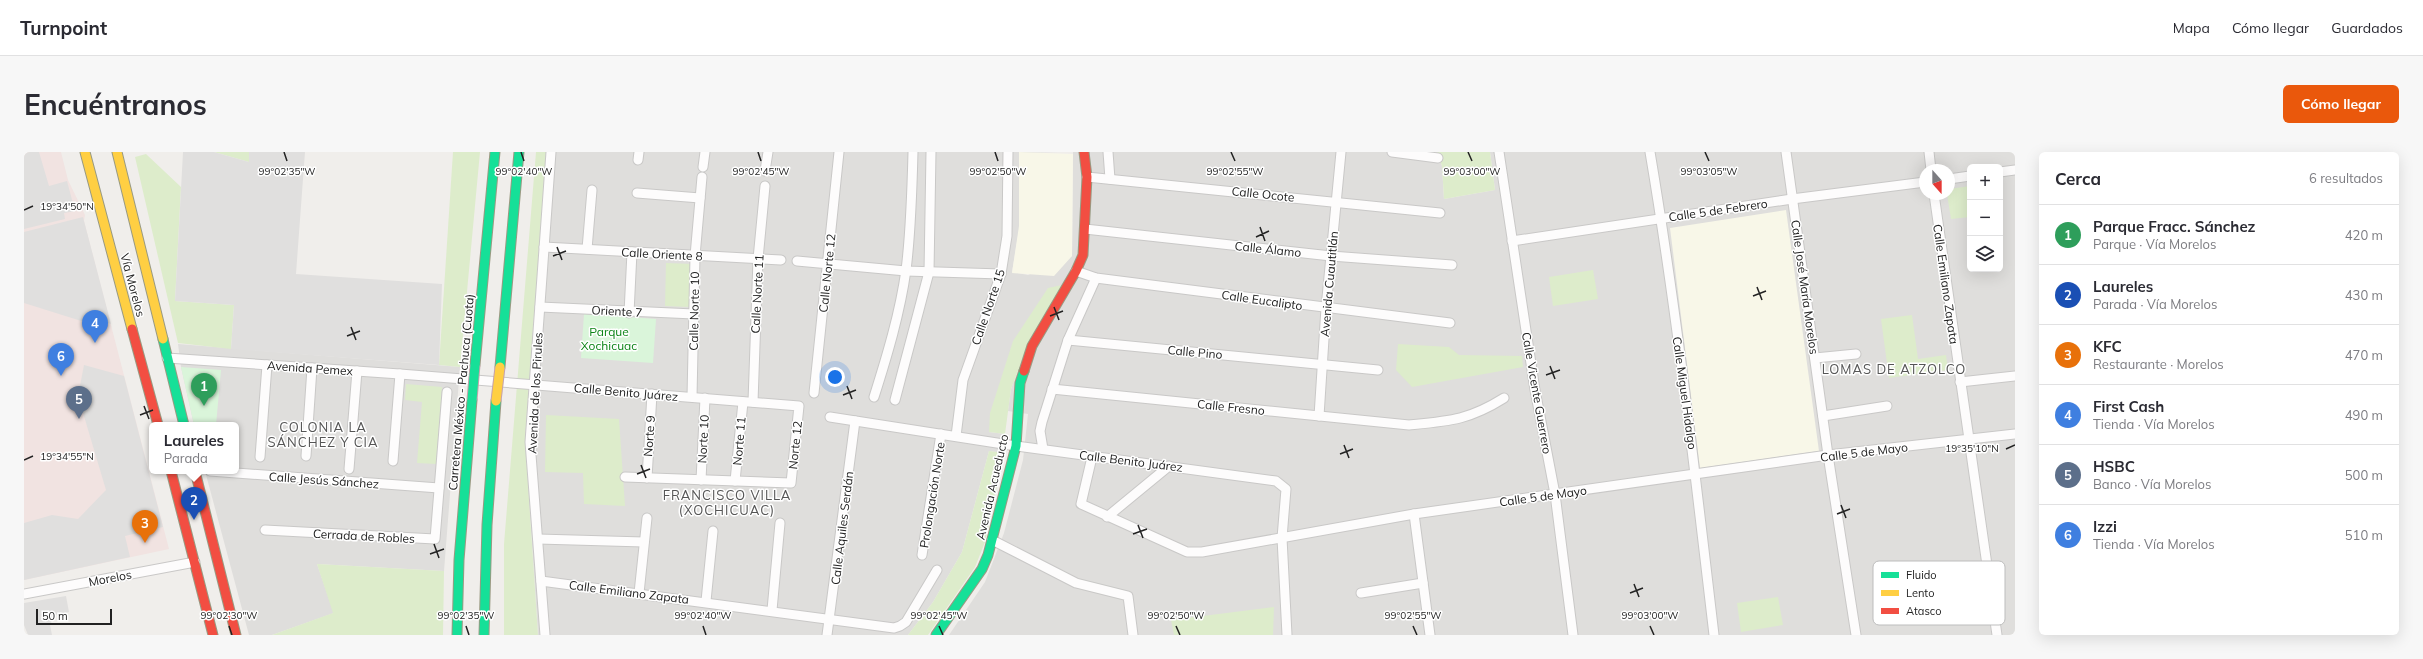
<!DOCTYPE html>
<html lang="es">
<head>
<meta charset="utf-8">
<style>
	:root { --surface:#fff; --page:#f7f7f7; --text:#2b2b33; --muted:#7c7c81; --line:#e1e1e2; --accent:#ea580c }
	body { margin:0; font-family:Mulish,sans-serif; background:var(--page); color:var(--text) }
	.controls { position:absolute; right:12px; top:12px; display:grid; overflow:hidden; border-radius:6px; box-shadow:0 4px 16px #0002 }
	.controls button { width:36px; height:36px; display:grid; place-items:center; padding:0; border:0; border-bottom:1px solid var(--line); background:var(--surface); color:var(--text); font:20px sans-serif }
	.compass { position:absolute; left:1895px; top:12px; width:36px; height:36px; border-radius:50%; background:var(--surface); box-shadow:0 4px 16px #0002; rotate:159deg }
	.scale { position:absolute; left:12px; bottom:10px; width:76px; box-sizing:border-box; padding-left:4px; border:2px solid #222; border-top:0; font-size:11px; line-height:14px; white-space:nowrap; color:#222; -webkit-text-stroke:3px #fff; paint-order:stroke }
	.you { position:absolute; left:811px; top:225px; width:14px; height:14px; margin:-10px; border:3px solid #fff; border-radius:50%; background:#1a73e8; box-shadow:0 0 0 6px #1a73e833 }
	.badge { display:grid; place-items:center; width:26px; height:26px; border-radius:50%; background:var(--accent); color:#fff; font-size:13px; font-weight:700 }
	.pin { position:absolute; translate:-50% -33px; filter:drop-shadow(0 1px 2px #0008) }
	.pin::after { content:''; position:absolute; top:21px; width:14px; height:12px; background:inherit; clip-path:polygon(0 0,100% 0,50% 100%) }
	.popup { position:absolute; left:125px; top:270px; width:90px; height:52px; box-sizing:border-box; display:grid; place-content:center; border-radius:6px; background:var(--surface); filter:drop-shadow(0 1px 3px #0005); font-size:13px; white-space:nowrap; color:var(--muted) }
	.popup b { font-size:15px; color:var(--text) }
	.popup::after { content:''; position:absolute; left:50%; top:100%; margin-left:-8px; border:8px solid transparent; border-top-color:var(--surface) }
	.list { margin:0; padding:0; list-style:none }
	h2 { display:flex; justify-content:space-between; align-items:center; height:52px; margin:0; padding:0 16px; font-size:17px }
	h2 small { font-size:13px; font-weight:400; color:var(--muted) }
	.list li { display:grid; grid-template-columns:26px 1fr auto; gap:12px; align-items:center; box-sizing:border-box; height:60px; padding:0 16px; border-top:1px solid var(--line) }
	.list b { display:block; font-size:15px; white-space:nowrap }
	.list p { margin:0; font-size:13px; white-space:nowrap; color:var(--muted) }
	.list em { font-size:13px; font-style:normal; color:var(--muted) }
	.icon { flex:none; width:22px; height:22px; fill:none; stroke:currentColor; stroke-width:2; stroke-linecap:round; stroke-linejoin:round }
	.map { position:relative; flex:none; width:1991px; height:483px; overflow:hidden; border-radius:6px }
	header { display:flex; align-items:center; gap:24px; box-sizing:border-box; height:56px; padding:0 20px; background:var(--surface); border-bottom:1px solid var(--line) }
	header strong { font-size:19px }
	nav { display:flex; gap:22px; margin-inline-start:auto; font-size:14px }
	.intro { display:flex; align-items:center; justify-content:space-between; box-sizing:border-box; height:96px; padding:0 24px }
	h1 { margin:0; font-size:28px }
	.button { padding:10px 18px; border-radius:6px; background:var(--accent); color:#fff; font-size:14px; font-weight:700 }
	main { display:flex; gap:24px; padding:0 24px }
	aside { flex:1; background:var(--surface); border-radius:6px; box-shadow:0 4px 16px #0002 }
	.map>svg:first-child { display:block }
</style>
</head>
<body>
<header>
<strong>Turnpoint</strong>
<nav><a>Mapa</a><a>Cómo llegar</a><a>Guardados</a></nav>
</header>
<div class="intro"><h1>Encuéntranos</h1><a class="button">Cómo llegar</a></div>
<main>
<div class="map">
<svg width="1991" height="483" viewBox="0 0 1991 483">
	<rect width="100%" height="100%" fill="#f0eeeb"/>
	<g fill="#dfdedc" fill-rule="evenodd">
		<path d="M522 0H1034L995 1V78L988 120 1004 123 1048 104 1049 0H1413L1418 14 1420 47 1471 38 1466 0H1991V483H925L961 430 980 381 999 308 1004 262 984 259 987 237 1024 136 965 280 981 282 980 301 965 299 938 400 909 450 884 483H514L501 286ZM1946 15H1976V117H1946ZM1901 18H1925V42H1901Z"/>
		<polygon points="154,192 436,215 420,419 293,412 310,461 248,483 225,483 181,319 212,319 212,273 170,273 157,215"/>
	</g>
	<polygon fill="#f1e3e1" points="0,0 37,0 44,28 61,63 60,69 145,397 0,428"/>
	<g fill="#f8f7e8">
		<polygon points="995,0 1049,2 1048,104 1030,124 988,121 995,74"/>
		<polygon points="1762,58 1795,299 1676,316 1646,76"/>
	</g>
	<g fill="#ddeccb">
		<polygon points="190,0 225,0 225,10"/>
		<polygon points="429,0 456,0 436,215 415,213"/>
		<polygon points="512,0 522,0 501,286 514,483 480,483 480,392"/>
		<polygon points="1413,0 1466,0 1471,38 1420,47 1418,14"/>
		<polygon points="122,2 157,35 151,149 210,153 207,197 154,191 111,5"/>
		<polygon points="1946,34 1946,65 1927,67 1923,42 1925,42 1925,37"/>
		<polygon points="642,111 668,112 666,155 641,154"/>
		<polygon points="1569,118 1574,147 1529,154 1525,125"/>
		<polygon points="1038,133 1003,195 987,237 981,282 965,280 966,261 989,189 1024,136"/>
		<polygon points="1888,163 1894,207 1922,203 1924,218 1865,226 1857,167"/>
		<polygon points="1374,192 1425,195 1435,203 1498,204 1499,215 1388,235 1372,218"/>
		<polygon points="382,232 418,235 412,312 393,311 398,250 381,248"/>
		<polygon points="522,263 595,267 601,354 560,352 559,321 521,320"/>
		<polygon points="965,299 980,301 961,390 951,415 904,483 884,483 909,450 938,400"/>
		<polygon points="293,412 420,419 419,483 248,483 309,461"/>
		<polygon points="1754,445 1759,473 1717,480 1713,451"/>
		<polygon points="1250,455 1249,483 1150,483 1147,468"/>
	</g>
	<g fill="#daf5da">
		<polygon points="560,162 632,167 629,211 557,206"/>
		<polygon points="157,215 197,218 192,273 170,273"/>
	</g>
	<g fill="#e0dfde">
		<polygon points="0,0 15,0 25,34 43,29 51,59 40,61 41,67 0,77"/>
		<polygon points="159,0 190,0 225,10 225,0 281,0 272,122 418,132 415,213 207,197 210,153 151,149"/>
		<polygon points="59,65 60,69 87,172 73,167 70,173 0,151 0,80"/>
		<polygon points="60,213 100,224 139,375 101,384 106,405 0,428 0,371 28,363 54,367 82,338 54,244"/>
		<polygon points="42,444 45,460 31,463 26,473 28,483 4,483 0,473 0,451"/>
	</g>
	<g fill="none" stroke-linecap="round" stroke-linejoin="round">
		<g stroke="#c9c8c7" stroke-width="11">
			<g id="street">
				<polyline points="1084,0 1086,27"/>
				<polyline points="1368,0 1414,6"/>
				<polyline points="1475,0 1511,238 1531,342 1549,483"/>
				<path d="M1626 0C1653 160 1671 322 1690 483"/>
				<polyline points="1762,0 1804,303 1832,483"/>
				<polyline points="1905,0 1907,18"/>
				<polyline points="614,8 615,0"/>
				<polyline points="679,15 681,0"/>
				<polyline points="741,19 744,0"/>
				<polyline points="1976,20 1991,18"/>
				<polyline points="1063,25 1416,61"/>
				<polyline points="1925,27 1946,24"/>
				<polyline points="613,41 676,46"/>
				<polyline points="1910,42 1973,483"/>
				<polyline points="1061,77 1307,104 1428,113"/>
				<polyline points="1488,89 1768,47 1901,30"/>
				<polyline points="520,95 757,108"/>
				<polyline points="563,97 568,38"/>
				<polyline points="773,109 882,119 977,122"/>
				<polyline points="1052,119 1072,126 1426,171"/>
				<polyline points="516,155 670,162"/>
				<polyline points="605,161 608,100"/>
				<polyline points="1044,188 1354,218"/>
				<polyline points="143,206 376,222 775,254 767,331 601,325"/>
				<polyline points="1791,206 1832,202"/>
				<polyline points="1936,230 1991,224"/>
				<path d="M1028 237 1385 273C1426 269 1445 268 1480 246"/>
				<polyline points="790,241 815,0"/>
				<polyline points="668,245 671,104 678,25"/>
				<path d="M850 245C863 204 876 161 882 118 887 79 888 39 889 0"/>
				<polyline points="871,248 905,120 907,0"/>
				<polyline points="729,250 734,107 741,34"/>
				<polyline points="1295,264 1302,156 1317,0"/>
				<polyline points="1799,264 1863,254"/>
				<polyline points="806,265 992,294 1252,329 1262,337 1258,386 1263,483"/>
				<polyline points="932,284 939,228 977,122 983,84 984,0"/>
				<polyline points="1019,297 1016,279 1018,270 1044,188 1072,126"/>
				<polyline points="282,304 288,216"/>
				<polyline points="236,305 243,213"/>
				<polyline points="1068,305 1057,352 1163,400 1178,400 1390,362 1804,303 1991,282"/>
				<polyline points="369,309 376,222"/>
				<polyline points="325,317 333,219"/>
				<polyline points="186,319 415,336"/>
				<polyline points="623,326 628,242"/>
				<polyline points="677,328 681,246"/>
				<polyline points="711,329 719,250"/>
				<polyline points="1390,362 1406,483"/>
				<polyline points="1083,365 1145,314"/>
				<polyline points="241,378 411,387 423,240"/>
				<polyline points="514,387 620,390"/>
				<polyline points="968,388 1052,431 1104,444 1109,483"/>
				<polyline points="898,403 917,282"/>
				<polyline points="517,429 870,476 876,474 882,470 913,418"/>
				<polyline points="615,441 623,366"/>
				<polyline points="1337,441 1399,431"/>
				<polyline points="0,442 171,410"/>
				<polyline points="682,449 689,379"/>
				<polyline points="748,458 756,371"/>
				<polyline points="521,483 506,290 527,0"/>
				<polyline points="803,483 831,269"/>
			</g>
		</g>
		<g stroke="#999a82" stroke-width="11">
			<g id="fast">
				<polyline points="139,187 160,273"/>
				<polyline points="451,213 471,0"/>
				<polyline points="476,215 495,0"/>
				<polyline points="433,483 435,408 448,248"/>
				<polyline points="460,483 463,373 472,249"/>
				<polyline points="912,483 958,417 964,403 992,294 996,231 1000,219"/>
			</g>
		</g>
		<g stroke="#999a82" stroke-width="11">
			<g id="slow">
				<polyline points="61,0 108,177"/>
				<polyline points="93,0 139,187"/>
			</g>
		</g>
		<g stroke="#999a82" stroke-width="11">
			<g id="jam">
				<polyline points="108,177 134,273"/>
				<polyline points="1000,219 1008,194 1052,119 1059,103 1063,25 1060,0"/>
				<polyline points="147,319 189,483"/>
				<polyline points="171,319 212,483"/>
			</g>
		</g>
		<use href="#street" stroke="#fdfcfc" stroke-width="9"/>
		<use href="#fast" stroke="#16e098" stroke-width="9"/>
		<use href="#slow" stroke="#ffcf43" stroke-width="9"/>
		<use href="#jam" stroke="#f24e42" stroke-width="9"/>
		<g stroke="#c5a2ac" stroke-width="11" stroke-linecap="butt">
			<polyline id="fast-bridge" points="448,248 451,213"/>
		</g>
		<g stroke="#c5a2ac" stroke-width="11" stroke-linecap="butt">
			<polyline id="slow-bridge" points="472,249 476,215"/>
		</g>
		<use href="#fast-bridge" stroke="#16e098" stroke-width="9"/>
		<use href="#slow-bridge" stroke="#ffcf43" stroke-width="9"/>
	</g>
	<path fill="none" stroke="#222" stroke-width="1.5" d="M260 0 263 9M497 0 500 9M734 0 737 9M971 0 974 9M1207 0 1211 9M1444 0 1448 9M1681 0 1685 9M0 58 9 54M1236 75 1241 89M1232 85 1245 79M533 95 538 108M529 104 542 99M1733 135 1738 148M1729 144 1742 139M1030 155 1035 168M1026 164 1039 159M327 175 332 188M323 184 336 179M1526 214 1531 227M1522 223 1536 218M823 234 828 247M819 243 832 238M120 254 125 267M116 263 129 258M1320 293 1325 306M1982 297 1991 293M1316 302 1329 297M0 308 9 304M617 313 622 326M613 322 626 317M1817 353 1822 366M1813 362 1826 357M1114 373 1119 386M1109 382 1123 377M410 392 415 406M406 402 420 397M1610 432 1615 445M1606 441 1619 436M205 474 208 483M442 474 445 483M679 474 682 483M915 474 919 483M1152 474 1156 483M1389 474 1393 483M1626 474 1630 483"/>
	<g text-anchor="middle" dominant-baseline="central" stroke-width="3" stroke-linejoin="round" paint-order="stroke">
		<g font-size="12" fill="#222" stroke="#fff">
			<text transform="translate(1239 42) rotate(6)">Calle Ocote</text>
			<text transform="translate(1694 58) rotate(-8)">Calle 5 de Febrero</text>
			<text transform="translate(1244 97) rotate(6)">Calle Álamo</text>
			<text transform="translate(638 102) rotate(3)">Calle Oriente 8</text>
			<text transform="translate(803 121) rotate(-84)">Calle Norte 12</text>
			<text transform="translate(1305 132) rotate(-85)">Avenida Cuautitlán</text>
			<text transform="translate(1922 132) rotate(82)">Calle Emiliano Zapata</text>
			<text transform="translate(109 133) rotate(75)">Vía Morelos</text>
			<text transform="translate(1781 135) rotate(82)">Calle José María Morelos</text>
			<text transform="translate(733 142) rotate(-87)">Calle Norte 11</text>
			<text transform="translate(1238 148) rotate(8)">Calle Eucalipto</text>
			<text transform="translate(964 155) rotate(-71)">Calle Norte 15</text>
			<text transform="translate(593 159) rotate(3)">Oriente 7</text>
			<text transform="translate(670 159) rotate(-89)">Calle Norte 10</text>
			<text transform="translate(1171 200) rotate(5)">Calle Pino</text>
			<text transform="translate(286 216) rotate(4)">Avenida Pemex</text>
			<text transform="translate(437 240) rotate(-85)">Carretera México - Pachuca (Cuota)</text>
			<text transform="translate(602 240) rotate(5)">Calle Benito Juárez</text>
			<text transform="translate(511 241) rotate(-87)">Avenida de los Pirules</text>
			<text transform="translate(1513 241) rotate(80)">Calle Vicente Guerrero</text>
			<text transform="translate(1661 241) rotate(82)">Calle Miguel Hidalgo</text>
			<text transform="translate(1207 255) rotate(6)">Calle Fresno</text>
			<text transform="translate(625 284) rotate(-86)">Norte 9</text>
			<text transform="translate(679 287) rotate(-87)">Norte 10</text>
			<text transform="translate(715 289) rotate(-85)">Norte 11</text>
			<text transform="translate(771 293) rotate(-84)">Norte 12</text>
			<text transform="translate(1840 300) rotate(-7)">Calle 5 de Mayo</text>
			<text transform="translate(1107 309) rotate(7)">Calle Benito Juárez</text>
			<text transform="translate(300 328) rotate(4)">Calle Jesús Sánchez</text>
			<text transform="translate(968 335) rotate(-77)">Avenida Acueducto</text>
			<text transform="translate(908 343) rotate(-81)">Prolongación Norte</text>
			<text transform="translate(1519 344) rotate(-8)">Calle 5 de Mayo</text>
			<text transform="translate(818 376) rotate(-83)">Calle Aquiles Serdán</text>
			<text transform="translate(340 384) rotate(3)">Cerrada de Robles</text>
			<text transform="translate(86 426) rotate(-11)">Morelos</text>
			<text transform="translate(605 440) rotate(7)">Calle Emiliano Zapata</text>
		</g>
		<g font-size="12" fill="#0c8416" stroke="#fff">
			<text x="585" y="179">Parque<tspan x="585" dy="14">Xochicuac</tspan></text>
		</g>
		<g font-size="13" letter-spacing="1" fill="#555" stroke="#fff">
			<text x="1870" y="217">LOMAS DE ATZOLCO</text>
			<text x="299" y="275">COLONIA LA<tspan x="299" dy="15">SÁNCHEZ Y CIA</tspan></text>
			<text x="703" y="343">FRANCISCO VILLA<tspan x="703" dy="15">(XOCHICUAC)</tspan></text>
		</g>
	</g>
	<rect x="1849" y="409" width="132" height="64" rx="6" fill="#fff" stroke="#bdbdbd" stroke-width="1"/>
	<rect x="1857" y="420" width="18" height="6" fill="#16e098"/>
	<rect x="1857" y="438" width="18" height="6" fill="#ffcf43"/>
	<rect x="1857" y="456" width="18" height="6" fill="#f24e42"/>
	<g font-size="11" fill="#222">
		<text x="1882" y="427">Fluido</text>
		<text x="1882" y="445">Lento</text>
		<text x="1882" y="463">Atasco</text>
	</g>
	<g font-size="10" text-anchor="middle" fill="#222" stroke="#fff" stroke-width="3" stroke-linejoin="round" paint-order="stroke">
		<text x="263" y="23">99°02'35"W</text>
		<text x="500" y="23">99°02'40"W</text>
		<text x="737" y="23">99°02'45"W</text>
		<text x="974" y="23">99°02'50"W</text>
		<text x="1211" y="23">99°02'55"W</text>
		<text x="1448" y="23">99°03'00"W</text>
		<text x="1685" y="23">99°03'05"W</text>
		<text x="43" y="58">19°34'50"N</text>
		<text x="1948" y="300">19°35'10"N</text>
		<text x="43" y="308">19°34'55"N</text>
		<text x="205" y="467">99°02'30"W</text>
		<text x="442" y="467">99°02'35"W</text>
		<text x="679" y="467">99°02'40"W</text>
		<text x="915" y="467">99°02'45"W</text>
		<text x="1152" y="467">99°02'50"W</text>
		<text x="1389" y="467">99°02'55"W</text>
		<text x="1626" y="467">99°03'00"W</text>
	</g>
</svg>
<div class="controls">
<button>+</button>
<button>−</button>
<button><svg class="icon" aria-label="layers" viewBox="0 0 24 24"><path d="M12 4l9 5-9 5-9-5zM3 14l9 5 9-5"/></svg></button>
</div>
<svg class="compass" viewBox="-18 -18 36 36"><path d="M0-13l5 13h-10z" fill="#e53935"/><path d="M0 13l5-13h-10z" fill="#7c7c81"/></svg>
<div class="scale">50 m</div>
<div class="you"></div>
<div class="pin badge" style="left:180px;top:254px;background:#2e9e5b">1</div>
<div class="pin badge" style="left:170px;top:368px;background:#1a4fb4">2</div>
<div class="popup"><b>Laureles</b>Parada</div>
<div class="pin badge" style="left:121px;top:391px;background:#e8710a">3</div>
<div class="pin badge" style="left:71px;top:191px;background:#3f7fe0">4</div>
<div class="pin badge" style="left:55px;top:267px;background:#5c6f8a">5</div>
<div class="pin badge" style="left:37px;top:224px;background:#3f7fe0">6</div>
</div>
<aside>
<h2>Cerca<small>6 resultados</small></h2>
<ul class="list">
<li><span class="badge" style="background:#2e9e5b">1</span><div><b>Parque Fracc. Sánchez</b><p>Parque · Vía Morelos</p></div><em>420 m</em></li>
<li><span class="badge" style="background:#1a4fb4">2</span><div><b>Laureles</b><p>Parada · Vía Morelos</p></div><em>430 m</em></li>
<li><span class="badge" style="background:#e8710a">3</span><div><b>KFC</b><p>Restaurante · Morelos</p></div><em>470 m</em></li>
<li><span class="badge" style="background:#3f7fe0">4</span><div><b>First Cash</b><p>Tienda · Vía Morelos</p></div><em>490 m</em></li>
<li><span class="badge" style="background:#5c6f8a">5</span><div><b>HSBC</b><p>Banco · Vía Morelos</p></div><em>500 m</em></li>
<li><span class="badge" style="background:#3f7fe0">6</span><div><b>Izzi</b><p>Tienda · Vía Morelos</p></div><em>510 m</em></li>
</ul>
</aside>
</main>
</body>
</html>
